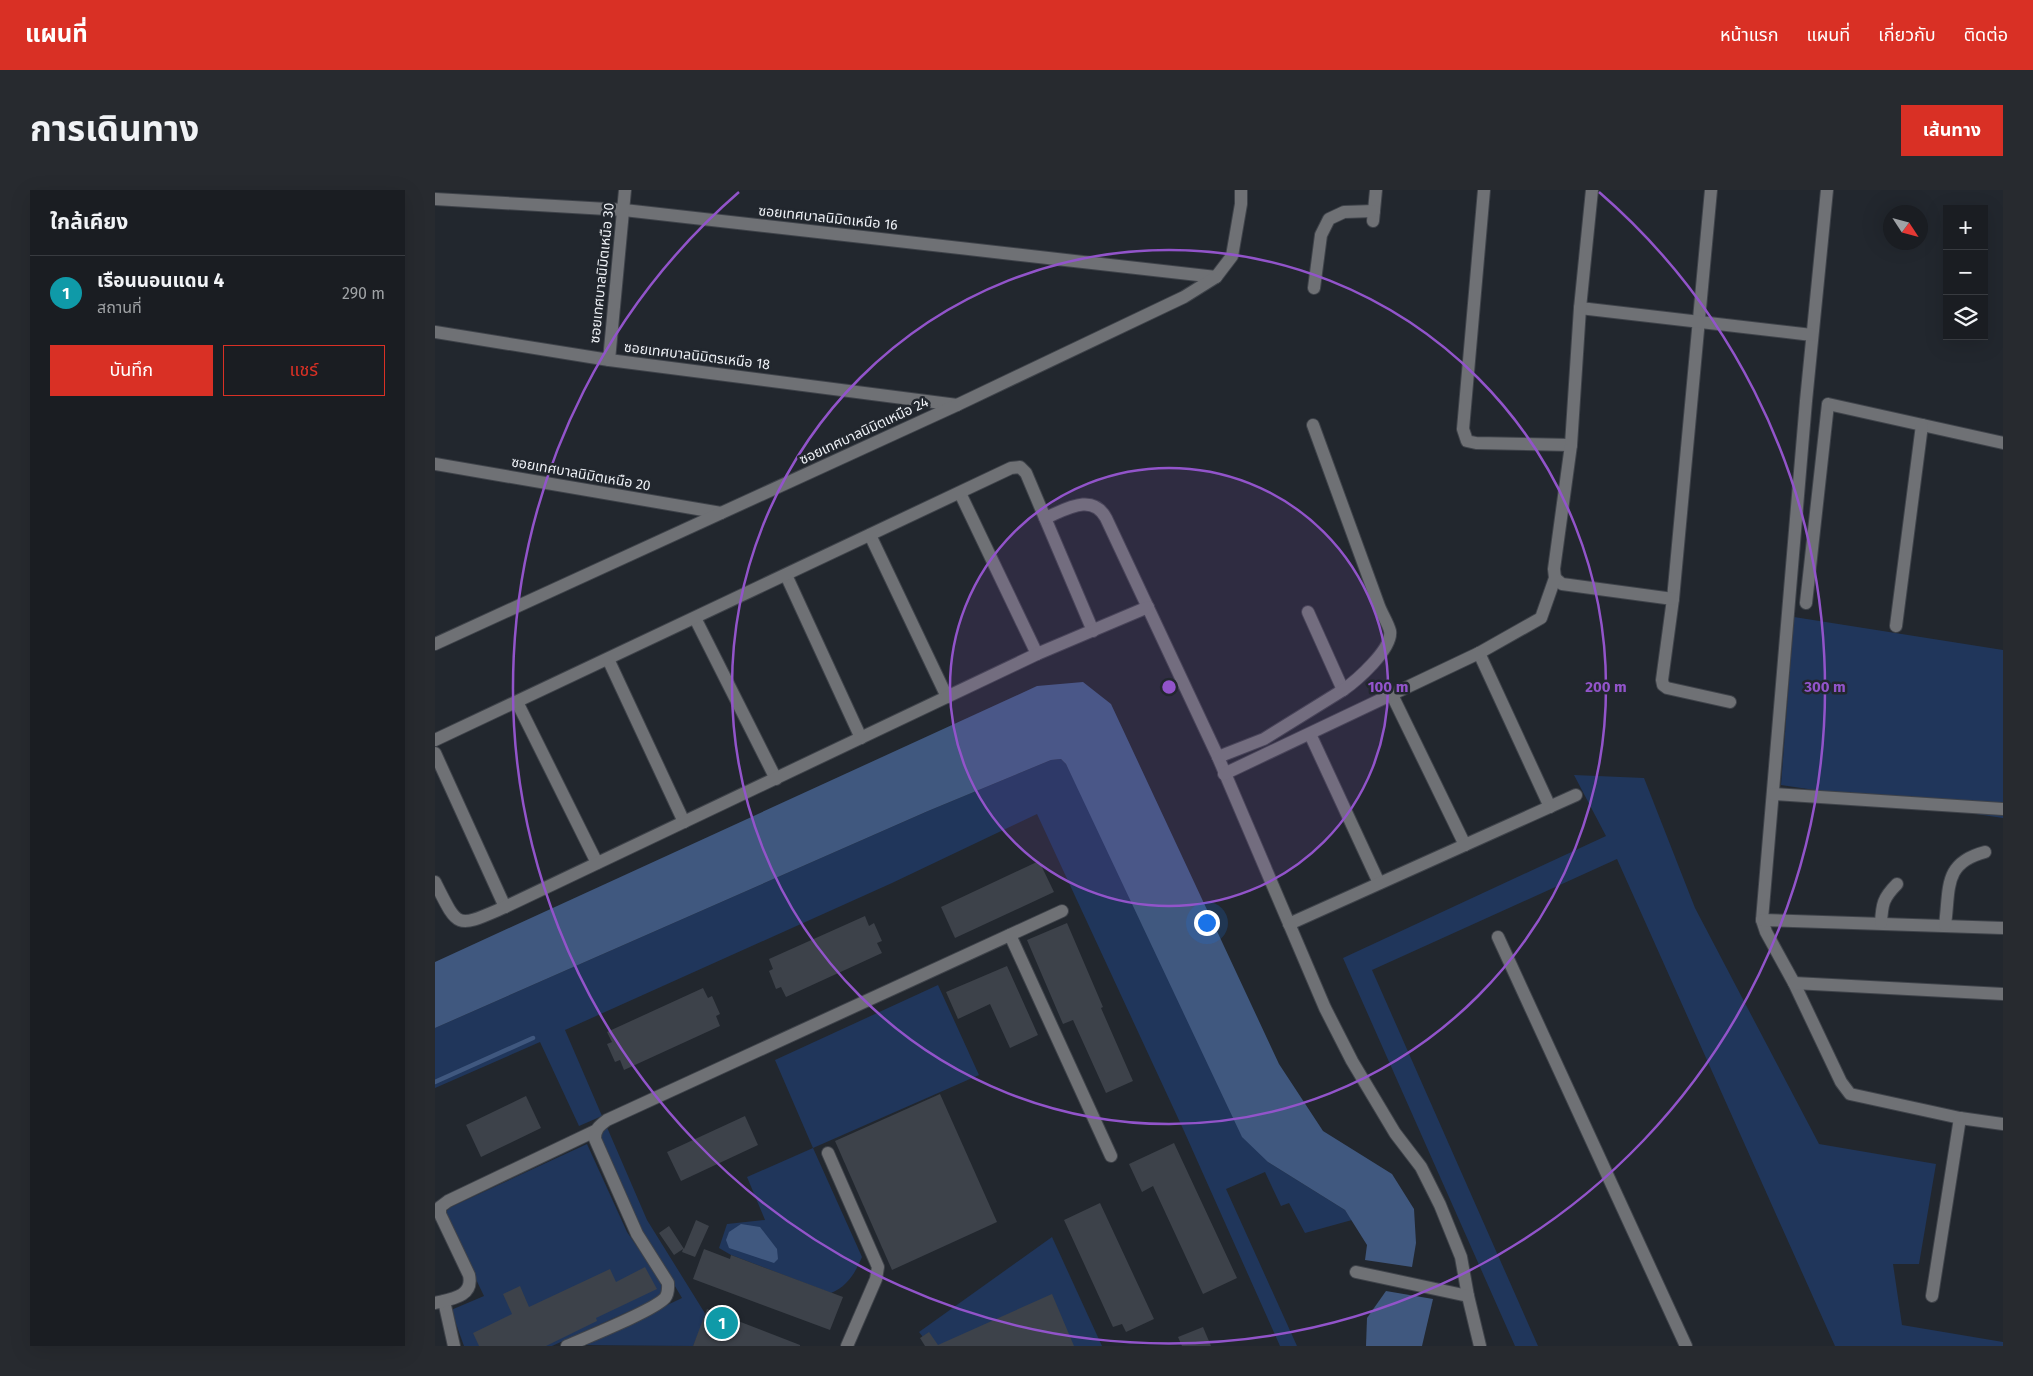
<!DOCTYPE html>
<html lang="th">
<head>
<meta charset="utf-8">
<style>
	:root { --surface:#1a1d22; --page:#272a2f; --text:#f1f3f6; --muted:#9fa2a5; --line:#383b40; --accent:#d93025 }
	body { margin:0; font-family:"Fira Sans","Noto Sans Thai",sans-serif; background:var(--page); color:var(--text) }
	.controls { position:absolute; right:15px; top:15px; display:grid; overflow:hidden; border-radius:0px; box-shadow:0 5px 20px #0002 }
	.controls button { width:45px; height:45px; display:grid; place-items:center; padding:0; border:0; border-bottom:1px solid var(--line); background:var(--surface); color:var(--text); font:25px sans-serif }
	.compass { position:absolute; left:1448px; top:15px; width:45px; height:45px; border-radius:50%; background:var(--surface); box-shadow:0 5px 20px #0002; rotate:126deg }
	.you { position:absolute; left:771px; top:732px; width:18px; height:18px; margin:-12px; border:4px solid #fff; border-radius:50%; background:#1a73e8; box-shadow:0 0 0 8px #1a73e833 }
	.badge { display:grid; place-items:center; width:32px; height:32px; border-radius:50%; background:var(--accent); color:#fff; font-size:16px; font-weight:700 }
	.pin { position:absolute; translate:-50% -50%; border:2px solid #fff; box-shadow:0 1px 5px #0006 }
	.list { margin:0; padding:0; list-style:none }
	h2 { display:flex; justify-content:space-between; align-items:center; height:65px; margin:0; padding:0 20px; font-size:21px }
	h2 small { font-size:16px; font-weight:400; color:var(--muted) }
	.list li { display:grid; grid-template-columns:32px 1fr auto; gap:15px; align-items:center; box-sizing:border-box; height:75px; padding:0 20px; border-top:1px solid var(--line) }
	.list b { display:block; font-size:19px; white-space:nowrap }
	.list p { margin:0; font-size:16px; white-space:nowrap; color:var(--muted) }
	.list em { font-size:16px; font-style:normal; color:var(--muted) }
	.actions { display:flex; gap:10px; padding:15px 20px }
	.actions a { flex:1; padding:11px 0; border:1px solid var(--accent); border-radius:0px; text-align:center; font-size:18px; color:var(--accent) }
	.actions .main { background:var(--accent); color:#fff }
	.icon { flex:none; width:28px; height:28px; fill:none; stroke:currentColor; stroke-width:2; stroke-linecap:round; stroke-linejoin:round }
	.map { position:relative; flex:none; width:1568px; height:1156px; overflow:hidden; border-radius:0px }
	header { display:flex; align-items:center; gap:30px; box-sizing:border-box; height:70px; padding:0 25px; background:var(--accent); color:#fff }
	header strong { font-size:24px }
	nav { display:flex; gap:28px; margin-inline-start:auto; font-size:18px }
	.intro { display:flex; align-items:center; justify-content:space-between; box-sizing:border-box; height:120px; padding:0 30px }
	h1 { margin:0; font-size:35px }
	.button { padding:12px 22px; border-radius:0px; background:var(--accent); color:#fff; font-size:18px; font-weight:700 }
	main { display:flex; gap:30px; padding:0 30px }
	aside { flex:1; background:var(--surface); border-radius:0px; box-shadow:0 5px 20px #0002 }
	.map>svg:first-child { display:block }
</style>
</head>
<body>
<header>
<strong>แผนที่</strong>
<nav><a>หน้าแรก</a><a>แผนที่</a><a>เกี่ยวกับ</a><a>ติดต่อ</a></nav>
</header>
<div class="intro"><h1>การเดินทาง</h1><a class="button">เส้นทาง</a></div>
<main>
<aside>
<h2>ใกล้เคียง<small></small></h2>
<ul class="list">
<li><span class="badge" style="background:#0f9aa8">1</span><div><b>เรือนนอนแดน 4</b><p>สถานที่</p></div><em>290 m</em></li>
</ul>
<div class="actions"><a class="main">บันทึก</a><a>แชร์</a></div>
</aside>
<div class="map">
<svg width="1568" height="1156" viewBox="0 0 1568 1156">
	<rect width="100%" height="100%" fill="#22272e"/>
	<g fill="#20365b">
		<polygon points="1359,427 1568,460 1568,628 1346,595"/>
		<polygon points="626,569 631,574 833,972 910,1020 917,1030 870,1043 854,1013 846,1016 830,982 791,999 862,1156 845,1156 749,941 602,624 457,693 130,840 167,926 144,936 105,852 0,898 0,838 493,621 616,570"/>
		<polygon points="1139,585 1209,588 1260,718 1384,954 1501,974 1484,1074 1458,1074 1467,1135 1568,1152 1568,1156 1400,1156 1182,669 937,780 1103,1156 1080,1156 908,768 1171,646"/>
		<path d="M503 795 544 885 378 958 427 1067C420 1083 413 1096 396 1103L296 1065 284 1058 292 1034 330 1030 312 987 378 958 340 870Z"/>
		<polygon points="171,935 212,1030 271,1125 258,1156 148,1155 247,1108 200,1029 167,955 166,942"/>
		<polygon points="152,954 192,1042 227,1093 228,1099 221,1109 117,1156 29,1156 16,1120 49,1106 9,1023 16,1017"/>
		<polygon points="617,1047 667,1156 495,1156 484,1142"/>
	</g>
	<g fill="#40587f">
		<polygon points="648,492 676,514 844,874 888,941 957,984 979,1019 981,1053 977,1077 930,1070 932,1055 910,1020 833,972 807,947 631,574 626,569 616,570 493,621 0,838 0,772 602,496"/>
		<polygon points="306,1034 325,1037 342,1059 343,1069 339,1073 294,1058 291,1050 294,1042"/>
		<polygon points="951,1101 998,1109 987,1156 931,1156 932,1128"/>
	</g>
	<g fill="none" stroke-linecap="round" stroke-linejoin="round">
		<polyline stroke="#40587f" stroke-width="4.5" points="0,892 98,848"/>
	</g>
	<g fill="#3d424a">
		<polygon points="604,671 619,702 520,748 506,717"/>
		<polygon points="430,726 434,736 439,733 447,751 442,753 447,763 351,807 346,797 341,799 334,781 338,779 334,769"/>
		<polygon points="632,733 668,817 666,818 698,891 671,903 638,830 628,834 592,750"/>
		<polygon points="572,776 603,845 575,858 555,814 523,829 511,802"/>
		<polygon points="268,798 273,808 277,806 285,824 281,826 285,836 189,880 185,870 180,872 172,854 177,852 172,842"/>
		<polygon points="505,904 562,1032 457,1080 400,951"/>
		<polygon points="91,906 106,938 46,967 31,935"/>
		<polygon points="310,926 323,955 246,991 232,962"/>
		<polygon points="739,953 802,1088 768,1104 718,996 707,1002 694,974"/>
		<polygon points="665,1013 719,1129 691,1142 687,1134 678,1137 629,1030"/>
		<polygon points="261,1030 274,1036 260,1067 247,1062 248,1059 239,1065 224,1043 234,1036 249,1059"/>
		<polygon points="269,1059 295,1069 296,1065 408,1107 395,1140 258,1089"/>
		<polygon points="210,1077 222,1099 161,1128 162,1131 111,1156 44,1156 38,1143 77,1124 68,1104 85,1096 94,1117 175,1079 181,1092"/>
		<polygon points="617,1104 639,1156 490,1156 485,1148 494,1142 503,1155"/>
		<polygon points="272,1119 365,1155 365,1156 258,1156"/>
		<polygon points="768,1137 776,1156 747,1156 743,1147"/>
	</g>
	<g fill="none" stroke-linecap="round" stroke-linejoin="round">
		<g stroke="#3f434a" stroke-width="14">
			<g id="minor">
				<polyline points="1049,0 1028,239 1032,251 1041,253 1136,255"/>
				<polyline points="1276,0 1238,409 1227,490 1228,495 1232,498 1295,512"/>
				<polyline points="1392,0 1371,211 1327,730 1331,742 1359,793 1406,892 1415,904 1525,928 1568,934"/>
				<polyline points="0,9 189,20 781,87"/>
				<polyline points="938,31 941,0"/>
				<polyline points="879,98 886,45 894,29 909,22 939,21"/>
				<polyline points="1145,118 1377,145"/>
				<polyline points="0,142 174,170 522,215"/>
				<polyline points="174,170 190,0"/>
				<polyline points="0,274 286,323"/>
				<polyline points="525,303 602,464"/>
				<polyline points="610,328 658,441"/>
				<polyline points="435,345 512,507"/>
				<polyline points="351,385 426,548"/>
				<polyline points="1120,388 1127,394 1238,409"/>
				<polyline points="1371,413 1393,214 1568,253"/>
				<polyline points="873,422 908,500"/>
				<polyline points="260,428 341,589"/>
				<polyline points="1461,436 1487,235"/>
				<polyline points="0,454 522,215 749,107 781,87 797,66 806,14 806,0"/>
				<polyline points="1044,463 1115,617"/>
				<polyline points="173,469 249,632"/>
				<polyline points="957,505 1030,655"/>
				<polyline points="82,512 162,673"/>
				<polyline points="875,544 944,693"/>
				<path d="M0 550 576 278 585 277 591 283 610 328C630 320 657 302 671 328L783 567 890 818 917 871 960 943 986 977 1005 1015 1026 1067 1033 1106"/>
				<polyline points="0,563 70,717"/>
				<path d="M783 567 829 549 908 500C921 491 958 459 955 441 953 433 947 424 944 416L878 235"/>
				<polyline points="789,584 1044,463 1106,428 1120,388 1119,379 1136,255 1145,118 1157,0"/>
				<polyline points="1338,604 1568,619"/>
				<path d="M0 692C24 740 21 738 70 717L602 464 713 417"/>
				<polyline points="1327,730 1568,738"/>
				<path d="M1446 733C1447 714 1448 708 1462 694"/>
				<polyline points="854,734 1141,605"/>
				<path d="M1510 735C1515 698 1508 673 1550 662"/>
				<polyline points="575,745 676,966"/>
				<polyline points="1063,747 1251,1156"/>
				<polyline points="1359,793 1568,804"/>
				<polyline points="393,963 443,1077 441,1089 412,1156"/>
				<polyline points="921,1082 1033,1106 1045,1156"/>
				<polyline points="1497,1106 1525,928"/>
				<polyline points="9,1111 19,1156"/>
				<path d="M0 1113C16 1109 39 1107 34 1085L5 1024V1017L13 1011 160 941"/>
				<path d="M132 1156C152 1147 218 1121 230 1108 234 1103 233 1098 233 1093L202 1044 160 949C160 939 164 936 172 930L627 721"/>
			</g>
		</g>
		<use href="#minor" stroke="#6f7175" stroke-width="12"/>
	</g>
	<circle cx="734" cy="497" r="219" fill="#9254ca" fill-opacity=".12"/>
	<g fill="none" stroke="#9254ca" stroke-width="2.5">
		<circle cx="734" cy="497" r="219"/>
		<circle cx="734" cy="497" r="437"/>
		<path d="M1164 2A656 656 0 1 1 304 2"/>
	</g>
	<g text-anchor="middle" dominant-baseline="central" stroke-width="5" stroke-linejoin="round" paint-order="stroke">
		<g font-size="14" fill="#eff2f7" stroke="#22272e">
			<text transform="translate(393 28) rotate(6)">ซอยเทศบาลนิมิตเหนือ 16</text>
			<text transform="translate(167 83) rotate(-84)">ซอยเทศบาลนิมิตเหนือ 30</text>
			<text transform="translate(262 166) rotate(7)">ซอยเทศบาลนิมิตรเหนือ 18</text>
			<text transform="translate(429 241) rotate(-25)">ซอยเทศบาลนิมิตเหนือ 24</text>
			<text transform="translate(146 284) rotate(10)">ซอยเทศบาลนิมิตเหนือ 20</text>
		</g>
	</g>
	<circle cx="734" cy="497" r="8" fill="#9254ca" stroke="#22272e" stroke-width="2.5"/>
	<g font-size="15" text-anchor="middle" font-weight="bold" fill="#9254ca" stroke="#22272e" stroke-width="5" stroke-linejoin="round" paint-order="stroke">
		<text x="953" y="502">100 m</text>
		<text x="1171" y="502">200 m</text>
		<text x="1390" y="502">300 m</text>
	</g>
</svg>
<div class="controls">
<button>+</button>
<button>−</button>
<button><svg class="icon" aria-label="layers" viewBox="0 0 24 24"><path d="M12 4l9 5-9 5-9-5zM3 14l9 5 9-5"/></svg></button>
</div>
<svg class="compass" viewBox="-18 -18 36 36"><path d="M0-13l5 13h-10z" fill="#e53935"/><path d="M0 13l5-13h-10z" fill="#9fa2a5"/></svg>
<div class="you"></div>
<div class="pin badge" style="left:287px;top:1133px;background:#0f9aa8">1</div>
</div>
</main>
</body>
</html>
